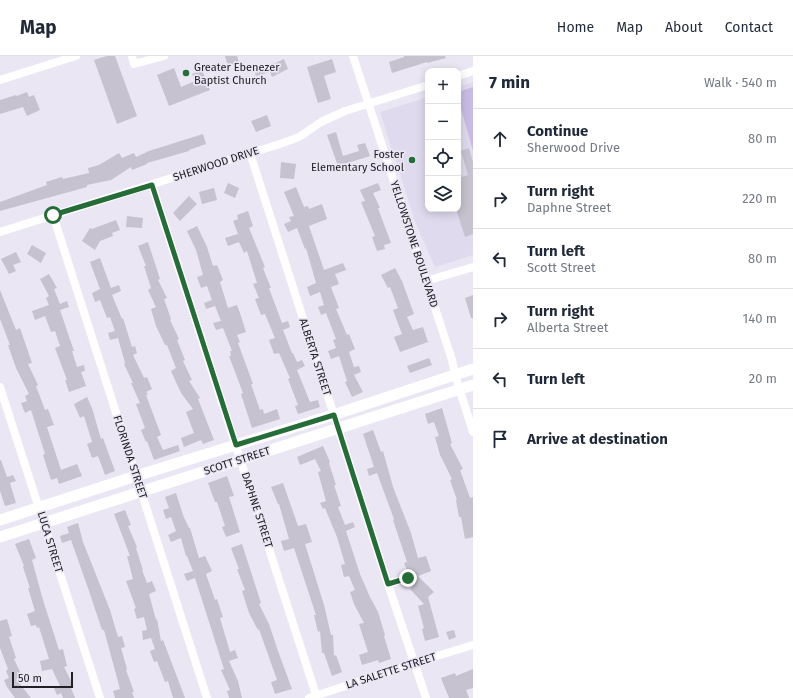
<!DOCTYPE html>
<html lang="en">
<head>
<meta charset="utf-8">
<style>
	:root { --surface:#fff; --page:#f2f2f3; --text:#1f2937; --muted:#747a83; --line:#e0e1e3 }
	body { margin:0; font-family:"Fira Sans",sans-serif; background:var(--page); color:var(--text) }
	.controls { position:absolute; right:12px; top:12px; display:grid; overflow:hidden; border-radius:8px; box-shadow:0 2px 10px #0003 }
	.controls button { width:36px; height:36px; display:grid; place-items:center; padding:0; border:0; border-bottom:1px solid var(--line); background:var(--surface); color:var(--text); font:20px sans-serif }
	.scale { position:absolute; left:12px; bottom:10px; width:61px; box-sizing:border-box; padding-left:4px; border:2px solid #212025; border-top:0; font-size:11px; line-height:14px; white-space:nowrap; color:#212025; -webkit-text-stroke:3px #eae6f4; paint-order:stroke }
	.stop { position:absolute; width:12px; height:12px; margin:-9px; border:3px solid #266c39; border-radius:50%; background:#fff }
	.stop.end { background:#266c39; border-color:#fff; box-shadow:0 1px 4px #0008 }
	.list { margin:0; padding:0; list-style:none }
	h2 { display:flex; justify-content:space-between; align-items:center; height:52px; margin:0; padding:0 16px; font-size:17px }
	h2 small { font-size:13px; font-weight:400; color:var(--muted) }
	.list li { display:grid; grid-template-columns:26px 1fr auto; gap:12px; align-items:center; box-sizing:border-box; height:60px; padding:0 16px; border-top:1px solid var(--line) }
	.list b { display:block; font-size:15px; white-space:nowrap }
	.list p { margin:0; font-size:13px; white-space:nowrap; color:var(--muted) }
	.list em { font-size:13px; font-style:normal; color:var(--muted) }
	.icon { flex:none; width:22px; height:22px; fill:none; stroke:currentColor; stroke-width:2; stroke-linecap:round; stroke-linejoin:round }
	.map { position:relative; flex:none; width:473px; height:642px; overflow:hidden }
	header { display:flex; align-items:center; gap:24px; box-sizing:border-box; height:56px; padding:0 20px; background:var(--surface); border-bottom:1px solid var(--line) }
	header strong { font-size:19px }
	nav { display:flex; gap:22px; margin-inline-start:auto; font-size:14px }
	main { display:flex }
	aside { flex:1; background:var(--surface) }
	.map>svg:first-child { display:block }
</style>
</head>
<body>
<header>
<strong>Map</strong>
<nav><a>Home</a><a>Map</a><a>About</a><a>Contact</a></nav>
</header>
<main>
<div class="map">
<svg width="473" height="642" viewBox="0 0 473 642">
	<rect width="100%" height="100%" fill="#eae6f4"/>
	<polygon fill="#e0daee" points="473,26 473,199 435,211 416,168 380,56 428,41 428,153 458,153 458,31"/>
	<polygon fill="#c9bce4" points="473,31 473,95 458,42 458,36"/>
	<g fill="#c6c2cf">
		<polygon points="107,0 115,0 137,60 117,68 94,4"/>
		<polygon points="225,0 237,0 239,6 228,10"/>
		<polygon points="404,0 445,0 446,2 427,7 427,6 392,17 389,6 404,1"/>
		<polygon points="284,3 288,13 272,21 270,16 256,20 254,14 265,11 265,12"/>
		<polygon points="332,3 336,16 324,20 331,43 318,47 307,11"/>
		<polygon points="174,12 181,31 195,25 192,18 202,14 210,34 169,50 157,19"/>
		<polygon points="27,36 29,41 34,39 40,54 27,60 23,51 0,58 0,44 16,39 17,40"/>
		<polygon points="267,59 271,70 256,76 251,65"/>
		<polygon points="336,76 343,100 359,95 357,89 365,87 370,100 338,110 327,79"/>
		<polygon points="203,78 206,88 189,94 189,95 147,107 147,108 132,114 131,111 111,124 87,129 87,131 0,155 0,146 47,129 46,126 62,121 63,123 89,117 88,112 99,109 119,97 122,102 134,97 136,101 149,95"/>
		<polygon points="469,92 473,106 473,178 465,181 456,153 458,153 458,122 468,119 461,95"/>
		<polygon points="281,106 296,108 294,123 280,122"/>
		<polygon points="228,127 239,132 235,142 224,137"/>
		<polygon points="378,127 381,134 373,137 380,152 378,152 391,187 384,189 385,193 377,195 372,181 375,180 361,146 365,145 360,134"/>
		<polygon points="296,131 304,151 308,150 309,153 322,148 327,163 309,170 324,214 343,207 346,214 335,218 339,228 331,231 339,252 336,253 347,279 349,278 355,293 349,296 354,311 359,310 361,316 354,319 363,336 352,341 345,326 347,325 339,300 331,303 328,295 336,292 333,284 336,283 326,257 321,259 318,251 324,249 320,236 310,240 307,231 316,227 306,192 305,193 297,172 288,176 284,168 291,165 289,161 294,160 284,136"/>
		<polygon points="214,132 217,144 202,148 199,136"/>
		<polygon points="189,140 197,148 180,165 173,157"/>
		<polygon points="248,155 253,170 249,172 265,211 263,212 271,232 269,232 282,267 288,265 290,271 283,274 292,297 293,297 297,306 302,304 305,310 297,314 310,346 318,344 320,351 298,358 295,350 298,349 288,323 290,322 279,297 274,298 269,284 275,282 265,258 261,259 255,243 259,242 253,228 257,227 247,195 244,197 239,186 228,190 225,182 238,178 233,165 238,163 237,159"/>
		<polygon points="127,160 143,162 142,172 126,171"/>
		<polygon points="116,164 120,174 112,177 113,180 100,185 95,194 82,185 90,172 92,173"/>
		<polygon points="197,170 207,191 213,210 217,209 223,224 220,226 228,252 237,249 241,260 246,276 237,279 240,286 238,287 253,328 251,328 260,354 263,353 264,358 277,353 280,363 252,372 241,338 243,337 229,300 231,300 230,295 232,295 223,272 216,274 213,267 221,265 215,250 206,253 204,247 212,244 207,230 201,232 197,221 203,219 196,194 187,175"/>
		<polygon points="148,186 160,223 158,224 167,242 164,243 171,263 170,264 179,283 177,284 185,304 183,305 192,324 189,325 200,342 198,343 214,384 203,388 201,384 184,391 181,382 194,377 186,356 193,353 181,337 171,315 176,312 167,289 165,289 156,270 151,253 156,251 148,234 151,232 144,210 146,210 138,190"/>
		<polygon points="32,189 46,197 41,207 27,198"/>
		<polygon points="16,196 21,206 13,209 16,215 9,218 1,203"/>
		<polygon points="100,202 111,232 119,229 121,235 112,239 122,263 123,262 132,291 135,290 137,297 133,299 144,322 147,321 152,333 146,336 148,338 146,339 161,379 157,381 163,394 178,389 180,395 154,404 147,385 146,386 141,374 145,372 136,348 140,347 131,327 133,327 124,308 125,307 118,282 110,284 108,277 115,275 110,261 107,262 100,244 95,246 92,237 100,233 90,206"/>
		<polygon points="395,212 402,225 414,258 407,261 413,274 423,271 428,286 400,296 394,281 402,278 393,254 398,252 390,231 388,232 381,219"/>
		<polygon points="49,218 57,232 54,233 60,248 67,245 69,251 60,254 74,295 72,295 77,311 84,309 85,315 81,316 86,330 69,336 65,324 67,324 55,292 60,290 55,275 51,276 45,260 35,264 32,255 49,249 46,242 49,240 40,223"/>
		<polygon points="0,234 16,274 20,272 32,307 28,308 38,329 36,330 45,354 48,353 54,369 47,371 61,414 77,408 82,420 59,428 57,422 51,424 43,399 45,398 31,354 25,357 21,347 27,345 25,340 29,338 16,312 8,289 10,289 0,263"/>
		<polygon points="473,239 473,262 471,262 465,242"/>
		<polygon points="429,302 432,309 410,317 407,310"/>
		<polygon points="87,341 92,352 101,383 103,382 115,415 105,419 98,400 92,402 87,388 92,386 84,360 80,362 74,348"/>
		<polygon points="442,352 452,387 450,388 463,413 460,414 470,442 473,441 473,481 465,483 461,461 459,461 456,444 457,444 450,424 452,423 440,399 435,381 439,380 434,366 428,368 425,358"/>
		<polygon points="373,374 381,396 383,395 393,431 411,477 418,502 426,500 431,515 418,520 434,536 428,541 439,581 425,585 422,573 424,572 418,550 424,548 410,533 413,530 411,526 413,521 411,518 408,517 404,507 407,506 393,464 394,463 377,417 369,420 367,413 374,411 363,378"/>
		<polygon points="323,390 330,406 329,407 336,429 334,429 341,450 338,451 345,469 353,466 355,471 346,475 360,518 370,541 378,556 385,579 384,580 391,603 379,607 378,604 362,609 359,599 368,596 359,568 364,567 354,548 350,536 355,534 349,520 344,521 341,509 345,508 337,481 325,452 323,453 320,447 326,445 318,416 321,415 315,403 300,409 297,401"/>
		<polygon points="0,404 1,404 7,421 13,419 16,425 10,427 16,447 5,450 0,435"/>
		<polygon points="227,420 234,440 229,441 240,476 226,481 222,471 225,470 217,446 215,446 208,427"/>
		<polygon points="283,427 298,470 306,468 312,486 305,488 324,549 331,579 333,579 334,600 336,599 342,616 332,620 324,597 322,597 320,575 318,576 314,559 316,559 294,492 284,495 281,485 289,483 279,448 278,448 271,431"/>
		<polygon points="176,437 183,459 189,472 190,472 199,502 205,500 212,515 206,518 215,544 217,543 223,561 220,562 230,596 235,594 238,602 229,605 238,625 242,642 229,642 227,635 230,634 221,614 224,613 195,522 187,525 184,518 193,515 187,500 186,500 181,482 171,486 168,479 176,475 171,461 166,463 163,454 169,452 165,441"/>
		<polygon points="125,454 131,469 128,470 137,491 136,492 143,514 142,514 147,527 152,525 156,535 149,538 156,564 157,563 161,585 163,584 185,642 173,642 168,625 165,626 157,605 154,606 150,595 155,593 151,582 143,584 142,575 147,574 144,561 137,563 134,553 136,552 126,525 133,523 127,500 130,500 114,458"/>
		<polygon points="78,467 83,486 110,554 118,581 122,580 125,591 121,592 127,613 126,614 134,636 132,636 134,642 115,642 113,635 120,633 104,574 102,574 88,532 71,484 62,487 60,480 69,477 67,471"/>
		<polygon points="29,483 36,502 32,504 43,544 59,594 63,593 67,610 64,611 74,631 71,632 75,642 63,642 61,637 57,639 54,632 60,630 52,613 42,615 40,605 49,603 39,571 37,572 36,569 31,570 27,558 35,555 28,532 30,532 23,511 24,510 15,488"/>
		<polygon points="242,488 261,547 259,548 269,568 278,595 292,633 275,638 271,626 277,624 259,573 258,574 249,557 242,535 245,534 237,513 239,513 231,492"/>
		<polygon points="7,563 12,580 9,581 16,602 14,603 22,620 16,623 31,642 15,642 7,631 4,624 9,622 6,615 8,613 0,592 0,565"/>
		<polygon points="454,574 456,581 449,584 446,576"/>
		<polygon points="473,613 473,632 466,634 469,642 449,642 441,622 455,617 456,620"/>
	</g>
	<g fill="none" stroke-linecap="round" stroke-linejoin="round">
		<g stroke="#fff" stroke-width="8">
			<polyline points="132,0 134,8 164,0"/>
			<polyline points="353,0 452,304 455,319 473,376"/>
			<polyline points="458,20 473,15"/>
			<polyline points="0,24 76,0"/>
			<polyline points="250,97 388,528 426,642"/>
			<polyline points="152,129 317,642"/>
			<polyline points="53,159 207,642"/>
			<polyline points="0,176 283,87 299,81 321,66 345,55 428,29"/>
			<polyline points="426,225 473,211"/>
			<polyline points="0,331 100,642"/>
			<polyline points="388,528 408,522"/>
			<polyline points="309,642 414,607 473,589"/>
		</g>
		<g stroke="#fff" stroke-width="11">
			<polyline points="0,464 136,420 333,359 473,313"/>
			<polyline points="0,481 473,329"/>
		</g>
	</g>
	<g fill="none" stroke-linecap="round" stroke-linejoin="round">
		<polyline stroke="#266c39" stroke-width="5" points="53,159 152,129 236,389 334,359 388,528 408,522"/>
	</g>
	<g fill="#266c39" stroke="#eae6f4" stroke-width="1.5">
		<circle cx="186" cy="17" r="4"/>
		<circle cx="412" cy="104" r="4"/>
	</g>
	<g text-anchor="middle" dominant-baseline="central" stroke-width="3.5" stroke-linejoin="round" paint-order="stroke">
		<g font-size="11" fill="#212025" stroke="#eae6f4" text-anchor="start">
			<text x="194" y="11">Greater Ebenezer<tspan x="194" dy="13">Baptist Church</tspan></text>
			<text x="404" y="98" text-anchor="end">Foster<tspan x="404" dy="13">Elementary School</tspan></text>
		</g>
		<g font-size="11" fill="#212025" stroke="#eae6f4">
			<text transform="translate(216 108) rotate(-18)">SHERWOOD DRIVE</text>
			<text transform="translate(414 188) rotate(72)">YELLOWSTONE BOULEVARD</text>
			<text transform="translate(315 301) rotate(72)">ALBERTA STREET</text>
			<text transform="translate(130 401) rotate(72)">FLORINDA STREET</text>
			<text transform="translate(237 405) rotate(-18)">SCOTT STREET</text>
			<text transform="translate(257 454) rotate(72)">DAPHNE STREET</text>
			<text transform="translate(50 486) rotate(73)">LUCA STREET</text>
			<text transform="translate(391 615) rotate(-18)">LA SALETTE STREET</text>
		</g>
	</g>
</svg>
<div class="controls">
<button>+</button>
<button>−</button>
<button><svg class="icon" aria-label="locate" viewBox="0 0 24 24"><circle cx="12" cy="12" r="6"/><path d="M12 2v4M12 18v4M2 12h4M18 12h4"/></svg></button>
<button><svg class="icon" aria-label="layers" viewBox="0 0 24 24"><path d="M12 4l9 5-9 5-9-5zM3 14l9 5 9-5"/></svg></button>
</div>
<div class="scale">50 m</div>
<div class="stop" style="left:53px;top:159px"></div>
<div class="stop end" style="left:408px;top:522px"></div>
</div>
<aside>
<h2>7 min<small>Walk · 540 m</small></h2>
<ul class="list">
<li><svg class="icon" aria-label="ahead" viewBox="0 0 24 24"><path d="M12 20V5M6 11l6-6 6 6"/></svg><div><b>Continue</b><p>Sherwood Drive</p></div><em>80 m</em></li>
<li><svg class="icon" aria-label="right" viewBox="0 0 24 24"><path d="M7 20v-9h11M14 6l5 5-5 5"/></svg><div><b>Turn right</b><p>Daphne Street</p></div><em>220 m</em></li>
<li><svg class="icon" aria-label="left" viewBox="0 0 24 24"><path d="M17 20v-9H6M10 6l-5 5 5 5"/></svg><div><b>Turn left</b><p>Scott Street</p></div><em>80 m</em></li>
<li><svg class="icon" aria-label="right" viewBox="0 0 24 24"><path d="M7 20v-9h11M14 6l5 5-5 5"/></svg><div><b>Turn right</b><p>Alberta Street</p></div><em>140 m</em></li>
<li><svg class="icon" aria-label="left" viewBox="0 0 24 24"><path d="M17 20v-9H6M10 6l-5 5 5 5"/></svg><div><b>Turn left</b></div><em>20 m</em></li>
<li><svg class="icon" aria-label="arrive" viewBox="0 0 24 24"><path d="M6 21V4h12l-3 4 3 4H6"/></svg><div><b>Arrive at destination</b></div></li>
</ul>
</aside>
</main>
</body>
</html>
